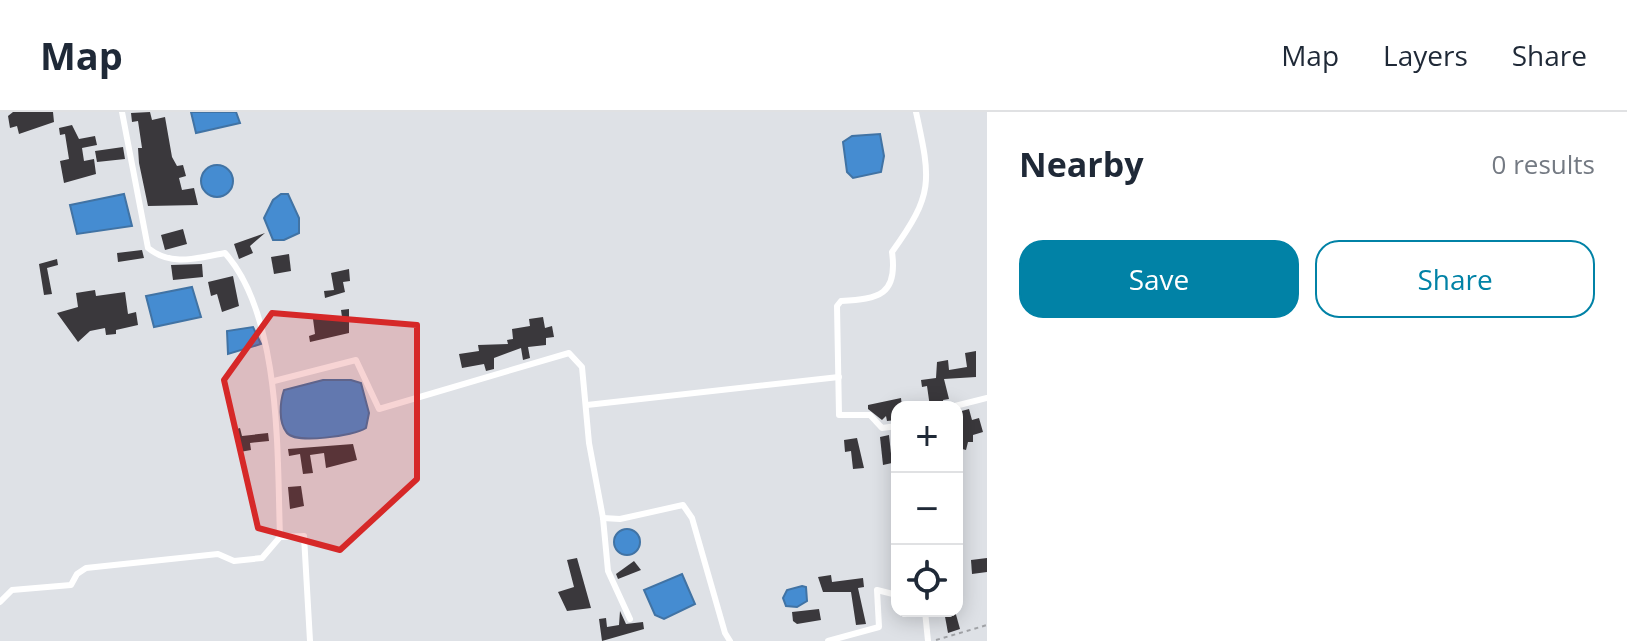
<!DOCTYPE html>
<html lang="en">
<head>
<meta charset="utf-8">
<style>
	:root { --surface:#fff; --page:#f2f2f3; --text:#1f2937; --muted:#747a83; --line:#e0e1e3; --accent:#0182a6 }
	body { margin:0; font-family:"Open Sans",sans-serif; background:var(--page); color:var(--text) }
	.controls { position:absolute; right:24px; bottom:24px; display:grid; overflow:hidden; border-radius:16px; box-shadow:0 4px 20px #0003 }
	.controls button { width:72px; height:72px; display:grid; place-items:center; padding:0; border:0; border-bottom:2px solid var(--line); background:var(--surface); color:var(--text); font:40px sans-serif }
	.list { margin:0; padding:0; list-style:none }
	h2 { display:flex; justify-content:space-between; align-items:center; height:104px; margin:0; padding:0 32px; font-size:34px }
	h2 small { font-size:26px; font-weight:400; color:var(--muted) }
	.actions { display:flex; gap:16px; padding:24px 32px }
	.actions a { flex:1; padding:18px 0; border:2px solid var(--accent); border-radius:24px; text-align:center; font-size:28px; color:var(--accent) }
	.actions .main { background:var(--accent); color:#fff }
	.icon { flex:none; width:44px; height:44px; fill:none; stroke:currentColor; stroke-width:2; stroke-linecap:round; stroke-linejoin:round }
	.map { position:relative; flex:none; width:987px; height:529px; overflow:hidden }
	header { display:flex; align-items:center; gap:48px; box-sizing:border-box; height:112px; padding:0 40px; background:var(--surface); border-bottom:2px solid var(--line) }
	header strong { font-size:38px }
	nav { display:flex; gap:44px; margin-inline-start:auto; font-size:28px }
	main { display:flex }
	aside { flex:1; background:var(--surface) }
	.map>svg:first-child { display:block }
</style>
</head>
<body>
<header>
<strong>Map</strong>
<nav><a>Map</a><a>Layers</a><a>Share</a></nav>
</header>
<main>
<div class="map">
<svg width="987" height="529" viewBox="0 0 987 529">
	<rect width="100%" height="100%" fill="#dee1e6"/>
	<g fill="#458cd1" stroke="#4173a4" stroke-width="2">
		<polygon points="191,0 236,0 240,11 196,21"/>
		<polygon points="880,22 884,44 881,60 853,66 847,60 843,30 852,24"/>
		<circle cx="217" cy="69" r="16"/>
		<polygon points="124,82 132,114 77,122 70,93"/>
		<polygon points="281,82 288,82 299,106 299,121 284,128 273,128 264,106 273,88"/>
		<polygon points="192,175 201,205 154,215 146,184"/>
		<polygon points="253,215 261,232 228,242 227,219"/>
		<path d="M323 268H351L361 271 369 301 366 316C354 324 296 332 287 321 278 310 280 290 284 278Z"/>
		<circle cx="627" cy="430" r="13"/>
		<polygon points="682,462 695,492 664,507 655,503 644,478"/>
		<polygon points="802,474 806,475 807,489 797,495 786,494 783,486 787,478"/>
	</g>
	<g fill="#3a383c">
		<polygon points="13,0 53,0 54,10 19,22 17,14 10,16 8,4"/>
		<polygon points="150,0 152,8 165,5 172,45 177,54 183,53 186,64 179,66 182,78 194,76 198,93 148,94 139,51 138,36 142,36 138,9 132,10 131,1"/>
		<polygon points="72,13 79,27 95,24 97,33 82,36 84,49 94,47 96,62 64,71 60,49 69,47 65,22 60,23 59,16"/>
		<polygon points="123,35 125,47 97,50 95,39"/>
		<polygon points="183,117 187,132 165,138 161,123"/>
		<polygon points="265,121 250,134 253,141 239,147 234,132"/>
		<polygon points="142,138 144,146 118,150 117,141"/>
		<polygon points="289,142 291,159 274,162 271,145"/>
		<polygon points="57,147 58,153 47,156 52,182 44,183 39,152"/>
		<polygon points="202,152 203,165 173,168 171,153"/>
		<polygon points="349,157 350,169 343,170 345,180 325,186 324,179 334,178 331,161"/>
		<polygon points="233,164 239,194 222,200 217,182 211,184 208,170"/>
		<polygon points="95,178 96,184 125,180 128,202 136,200 138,213 116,218 116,222 106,223 105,216 90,219 78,230 57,201 78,195 76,181"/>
		<polygon points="349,197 349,221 310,230 309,224 315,222 313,207 342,205 341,198"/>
		<polygon points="543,205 545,216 552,214 554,225 546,226 546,233 528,235 530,246 523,248 521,236 494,246 494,257 486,259 484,252 462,256 459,242 479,239 478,233 508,232 507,228 513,227 512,217 530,214 529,207"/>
		<polygon points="976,239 976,265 944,267 949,287 943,288 944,295 930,295 927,274 922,275 921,268 936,266 937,250 948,248 949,258 967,255 965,241"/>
		<polygon points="901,286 902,295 897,295 897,308 887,309 886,304 882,308 868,297 868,293"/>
		<polygon points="969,297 972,308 979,306 983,320 973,323 973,330 968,330 966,338 958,336 962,319 958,300"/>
		<polygon points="240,316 242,324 268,321 269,329 250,331 251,338 240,340 234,318"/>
		<polygon points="889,323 892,351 883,353 880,325"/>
		<polygon points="857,326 864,356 853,357 851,339 845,340 844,328"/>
		<polygon points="353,332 357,348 326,356 324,341 310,343 313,361 303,362 300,342 289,344 288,337"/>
		<polygon points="301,374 304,394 290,397 288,375"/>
		<polygon points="577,446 591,496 567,499 558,480 574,475 567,448"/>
		<polygon points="987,446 987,460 972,462 971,448"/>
		<polygon points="634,449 641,458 618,467 616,462"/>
		<polygon points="831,463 832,470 863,466 864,475 858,476 866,512 856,513 851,480 823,480 818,465"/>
		<polygon points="819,497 821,508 797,512 793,509 792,500"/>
		<polygon points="620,499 626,512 643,510 644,517 602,529 599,507 606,506 607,515 619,513"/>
		<polygon points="944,499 955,499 960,517 948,521"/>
	</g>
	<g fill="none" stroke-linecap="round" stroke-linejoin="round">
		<polyline stroke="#a0a2a6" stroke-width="2" stroke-dasharray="4 4" stroke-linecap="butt" points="936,528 987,513"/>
		<g stroke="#fff" stroke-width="6">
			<path d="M122 0 148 136C172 155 197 146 225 141 282 205 277 344 280 425"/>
			<polyline points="274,269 356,248 379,297 569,241 582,255 589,331 603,406 608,459 630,507"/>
			<polyline points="587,293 839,265"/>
			<polyline points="951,295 987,286"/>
			<path d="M897 314 882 316 870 303H839L837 194 841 189C879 187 898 183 892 140 934 82 931 69 916 0"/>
			<polyline points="603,406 620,407 683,393 692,406 725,521 730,529"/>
			<polyline points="0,490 12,478 71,473 77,462 86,456 218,442 234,449 262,446 280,425 304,424 310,529"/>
			<polyline points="925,499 928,529"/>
			<polyline points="828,529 879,515 877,478 897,483"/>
		</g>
	</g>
	<path fill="#d62828" fill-opacity="0.2" stroke="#d62828" stroke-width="6" stroke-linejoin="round" d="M272 201 417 213V367L340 438 258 416 224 268Z"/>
</svg>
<div class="controls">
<button>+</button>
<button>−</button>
<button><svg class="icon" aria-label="locate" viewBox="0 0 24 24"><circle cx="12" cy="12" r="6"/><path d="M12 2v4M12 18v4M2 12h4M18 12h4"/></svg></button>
</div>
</div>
<aside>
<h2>Nearby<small>0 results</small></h2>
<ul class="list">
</ul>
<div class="actions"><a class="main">Save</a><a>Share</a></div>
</aside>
</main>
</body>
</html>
